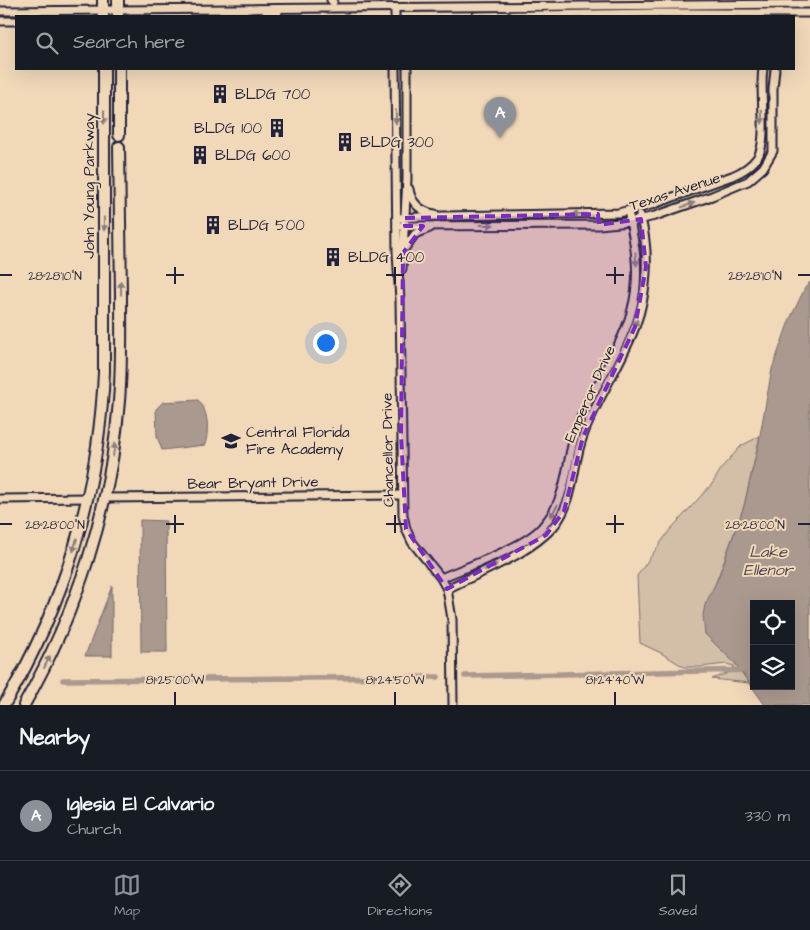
<!DOCTYPE html>
<html lang="en">
<head>
<meta charset="utf-8">
<style>
	:root { --surface:#171b24; --page:#20242c; --text:#f1f3f6; --muted:#9ea1a6; --line:#363941; --accent:#8c9099 }
	body { margin:0; font-family:"Architects Daughter",sans-serif; background:var(--page); color:var(--text) }
	.controls { position:absolute; right:15px; bottom:15px; display:grid; overflow:hidden; border-radius:0px; box-shadow:0 5px 20px #0002 }
	.controls button { width:45px; height:45px; display:grid; place-items:center; padding:0; border:0; border-bottom:1px solid var(--line); background:var(--surface); color:var(--text); font:25px sans-serif }
	.you { position:absolute; left:325px; top:342px; width:18px; height:18px; margin:-12px; border:4px solid #fff; border-radius:50%; background:#1a73e8; box-shadow:0 0 0 8px #1a73e833 }
	.badge { display:grid; place-items:center; width:32px; height:32px; border-radius:50%; background:var(--accent); color:#fff; font-size:16px; font-weight:700 }
	.pin { position:absolute; translate:-50% -41px; filter:drop-shadow(0 1px 2px #0008) }
	.pin::after { content:''; position:absolute; top:26px; width:18px; height:15px; background:inherit; clip-path:polygon(0 0,100% 0,50% 100%) }
	.list { margin:0; padding:0; list-style:none }
	h2 { display:flex; justify-content:space-between; align-items:center; height:65px; margin:0; padding:0 20px; font-size:21px }
	h2 small { font-size:16px; font-weight:400; color:var(--muted) }
	.list li { display:grid; grid-template-columns:32px 1fr auto; gap:15px; align-items:center; box-sizing:border-box; height:90px; padding:0 20px; border-top:1px solid var(--line) }
	.list b { display:block; font-size:19px; white-space:nowrap }
	.list p { margin:0; font-size:16px; white-space:nowrap; color:var(--muted) }
	.list em { font-size:16px; font-style:normal; color:var(--muted) }
	.icon { flex:none; width:28px; height:28px; fill:none; stroke:currentColor; stroke-width:2; stroke-linecap:round; stroke-linejoin:round }
	.map { position:relative; flex:none; width:810px; height:705px; overflow:hidden }
	.search { position:absolute; background:var(--surface); box-shadow:0 5px 20px #0002; left:15px; right:15px; top:15px; height:55px; display:flex; align-items:center; gap:12px; box-sizing:border-box; padding:0 18px; border-radius:0px; color:var(--muted); font-size:19px }
	.sheet { height:155px; background:var(--surface) }
	nav { display:flex; justify-content:space-around; align-items:center; box-sizing:border-box; height:70px; border-top:1px solid var(--line); background:var(--surface); font-size:14px; color:var(--muted) }
	nav a { display:grid; justify-items:center; gap:2px }
	nav .on { color:var(--accent) }
	.map>svg:first-child { display:block }
</style>
</head>
<body>
<div class="map">
<svg width="810" height="705" viewBox="0 0 810 705">
	<rect width="100%" height="100%" fill="#f1d8b9"/>
	<filter id="ink" filterUnits="userSpaceOnUse"><feTurbulence type="fractalNoise" baseFrequency=".02" numOctaves="2"/><feDisplacementMap in="SourceGraphic" scale="10" xChannelSelector="R" yChannelSelector="G"/><feConvolveMatrix kernelMatrix="1 2 1 2 8 2 1 2 1" color-interpolation-filters="sRGB"/></filter>
	<g filter="url(#ink)">
		<polygon fill="#d3bea7" stroke="#7a7071" points="760,436 744,506 714,588 705,634 735,663 749,683 712,679 733,671 734,666 726,664 700,667 684,667 661,653 640,643 637,576 669,531 712,484 723,466 741,446"/>
		<g fill="#aa998e" stroke="#74696d" fill-rule="evenodd">
			<path d="M810 282V705H765L735 663 705 634 703 615 705 605 719 576 744 506 758 446 772 369 789 321 805 288ZM754 604H791V686H754Z"/>
			<path d="M198 400C209 412 209 430 205 445L162 450 157 436 156 409 163 402Z"/>
			<polygon points="140,520 166,521 167,652 141,652"/>
			<polygon points="112,586 112,656 85,656"/>
		</g>
		<g fill="none" stroke-linecap="round" stroke-linejoin="round">
			<g stroke="#aa998e" stroke-width="5.5">
				<polyline points="465,676 754,670"/>
				<polyline points="63,680 438,677"/>
			</g>
			<g stroke="#22223b" stroke-width="11">
				<g id="minor">
					<polyline points="331,0 333,2"/>
					<polyline points="395,8 395,16"/>
					<polyline points="0,11 810,4"/>
					<polyline points="264,16 268,13 278,12"/>
					<polyline points="476,16 657,13 810,13"/>
					<polyline points="0,21 16,21"/>
					<polyline points="395,69 397,253 400,300 403,515 406,529 412,542 441,578 447,589 452,619 453,705"/>
					<path d="M409 189C411 203 421 212 435 214"/>
					<path d="M397 218 443 216 618 213 651 205 732 176C742 172 751 166 757 158 769 142 759 91 763 69"/>
					<polyline points="397,226 599,225 630,222 655,216 712,196 748,181 763,168 773,151 773,89 775,69"/>
					<polyline points="405,248 415,234 430,228"/>
					<polyline points="402,269 407,179 407,69"/>
					<polyline points="105,498 401,495"/>
					<polyline points="0,499 88,498"/>
					<path d="M441 578C468 566 525 547 542 527 570 496 564 462 578 425 583 410 592 395 600 381 611 358 626 334 632 309 641 276 635 243 628 211"/>
					<path d="M447 589C482 571 528 555 554 526 575 501 572 465 583 436 597 398 621 365 635 327 648 292 650 251 640 215"/>
				</g>
			</g>
			<g stroke="#22223b" stroke-width="14">
				<g id="highway">
					<polyline points="103,0 103,16"/>
					<polyline points="118,0 118,16"/>
					<polyline points="119,69 119,135"/>
					<path d="M4 705C65 604 99 490 104 372V69"/>
					<path d="M24 705C77 612 111 508 119 401 122 366 121 330 121 295 120 246 120 196 119 147"/>
				</g>
			</g>
			<use href="#minor" stroke="#f1d8b9" stroke-width="7"/>
			<use href="#highway" stroke="#f1d8b9" stroke-width="10"/>
		</g>
		<defs><path id="oneway-solid" d="M-6-.8H1V-3.2L6.5 0L1 3.2V.8H-6Z" transform="scale(1.25)"/></defs>
		<g fill="#8a7d7a">
			<use href="#oneway-solid" transform="translate(104 117) rotate(90)"/>
			<use href="#oneway-solid" transform="translate(396 117) rotate(89)"/>
			<use href="#oneway-solid" transform="translate(762 117) rotate(89)"/>
			<use href="#oneway-solid" transform="translate(688 205) rotate(-19)"/>
			<use href="#oneway-solid" transform="translate(579 214) rotate(179)"/>
			<use href="#oneway-solid" transform="translate(104 224) rotate(89)"/>
			<use href="#oneway-solid" transform="translate(487 225)"/>
			<use href="#oneway-solid" transform="translate(636 259) rotate(85)"/>
			<use href="#oneway-solid" transform="translate(121 288) rotate(-91)"/>
			<use href="#oneway-solid" transform="translate(635 326) rotate(-70)"/>
			<use href="#oneway-solid" transform="translate(114 450) rotate(-81)"/>
			<use href="#oneway-solid" transform="translate(554 511) rotate(122)"/>
			<use href="#oneway-solid" transform="translate(75 545) rotate(106)"/>
			<use href="#oneway-solid" transform="translate(491 567) rotate(-26)"/>
			<use href="#oneway-solid" transform="translate(47 662) rotate(-64)"/>
		</g>
	</g>
	<path fill="#7b2cbf" fill-opacity="0.2" stroke="#7b2cbf" stroke-width="4" stroke-dasharray="10 6" stroke-linejoin="round" d="M598 214 599 225 641 219 646 267 635 327 583 437 564 511 546 535 447 589 406 529 401 434 403 253 423 226H405V218Z"/>
	<path fill="none" stroke="#22223b" stroke-width="2" d="M175 267V284M395 267V284M615 267V284M0 275H12M166 275H184M386 275H404M606 275H624M798 275H810M175 515V533M395 515V533M615 515V533M0 524H12M166 524H184M386 524H404M606 524H624M798 524H810M175 692V705M395 692V705M615 692V705"/>
	<defs>
		<g id="building-bare" transform="scale(1.5)"><path d="M-4-6H4V6H1V3H-1V6H-4ZM-2.5-4.3h1.7v1.8h-1.7ZM.8-4.3h1.7v1.8H.8ZM-2.5-1h1.7V.8h-1.7ZM.8-1h1.7V.8H.8Z" fill="#22223b" stroke="#f1d8b9" stroke-width="2.5" paint-order="stroke"/></g>
		<g id="school-bare" transform="scale(1.5)"><path d="M0-5L7-2L0 1L-7-2ZM-4 1L0 2.5L4 1V4Q0 6-4 4Z" fill="#22223b" stroke="#f1d8b9" stroke-width="2.5" paint-order="stroke"/></g>
	</defs>
	<g fill-rule="evenodd">
		<use href="#building-bare" x="220" y="94"/>
		<use href="#building-bare" x="277" y="128"/>
		<use href="#building-bare" x="345" y="142"/>
		<use href="#building-bare" x="200" y="155"/>
		<use href="#building-bare" x="213" y="225"/>
		<use href="#building-bare" x="333" y="257"/>
		<use href="#school-bare" x="231" y="441"/>
	</g>
	<g text-anchor="middle" dominant-baseline="central" stroke-width="4" stroke-linejoin="round" paint-order="stroke">
		<g font-size="15" fill="#22223b" stroke="#f1d8b9" text-anchor="start">
			<text x="235" y="94">BLDG 700</text>
			<text x="262" y="128" text-anchor="end">BLDG 100</text>
			<text x="360" y="142">BLDG 300</text>
			<text x="215" y="155">BLDG 600</text>
			<text x="228" y="225">BLDG 500</text>
			<text x="348" y="257">BLDG 400</text>
			<text x="246" y="432">Central Florida<tspan x="246" dy="17">Fire Academy</tspan></text>
		</g>
		<g font-size="15" fill="#22223b" stroke="#f1d8b9">
			<text transform="translate(89 186) rotate(-90)">John Young Parkway</text>
			<text transform="translate(675 192) rotate(-18)">Texas Avenue</text>
			<text transform="translate(590 394) rotate(-66)">Emperor Drive</text>
			<text transform="translate(388 450) rotate(-91)">Chancellor Drive</text>
			<text transform="translate(253 483) rotate(-1)">Bear Bryant Drive</text>
		</g>
		<g font-size="16" font-style="italic" fill="#4b4654" stroke="#f1d8b9">
			<text x="768" y="552">Lake<tspan x="768" dy="18">Ellenor</tspan></text>
		</g>
	</g>
	<g font-size="12" text-anchor="middle" fill="#22223b" stroke="#f1d8b9" stroke-width="4" stroke-linejoin="round" paint-order="stroke">
		<text x="55" y="280">28°28'10"N</text>
		<text x="755" y="280">28°28'10"N</text>
		<text x="55" y="529">28°28'00"N</text>
		<text x="755" y="529">28°28'00"N</text>
		<text x="175" y="684">81°25'00"W</text>
		<text x="395" y="684">81°24'50"W</text>
		<text x="615" y="684">81°24'40"W</text>
	</g>
</svg>
<div class="controls">
<button><svg class="icon" aria-label="locate" viewBox="0 0 24 24"><circle cx="12" cy="12" r="6"/><path d="M12 2v4M12 18v4M2 12h4M18 12h4"/></svg></button>
<button><svg class="icon" aria-label="layers" viewBox="0 0 24 24"><path d="M12 4l9 5-9 5-9-5zM3 14l9 5 9-5"/></svg></button>
</div>
<div class="you"></div>
<div class="pin badge" style="left:500px;top:138px">A</div>
<div class="search"><svg class="icon" aria-label="search" viewBox="0 0 24 24"><circle cx="10" cy="10" r="6"/><path d="M15 15l6 6"/></svg>Search here</div>
</div>
<section class="sheet">
<h2>Nearby<small></small></h2>
<ul class="list">
<li><span class="badge">A</span><div><b>Iglesia El Calvario</b><p>Church</p></div><em>330 m</em></li>
</ul>
</section>
<nav>
<a class="on"><svg class="icon" aria-label="map" viewBox="0 0 24 24"><path d="M3 6l6-2 6 2 6-2v14l-6 2-6-2-6 2zM9 4v14M15 6v14"/></svg>Map</a>
<a><svg class="icon" aria-label="directions" viewBox="0 0 24 24"><path d="M12 3l9 9-9 9-9-9zM9 14v-3h6M13 9l2 2-2 2"/></svg>Directions</a>
<a><svg class="icon" aria-label="saved" viewBox="0 0 24 24"><path d="M7 4h10v16l-5-4-5 4z"/></svg>Saved</a>
</nav>
</body>
</html>
